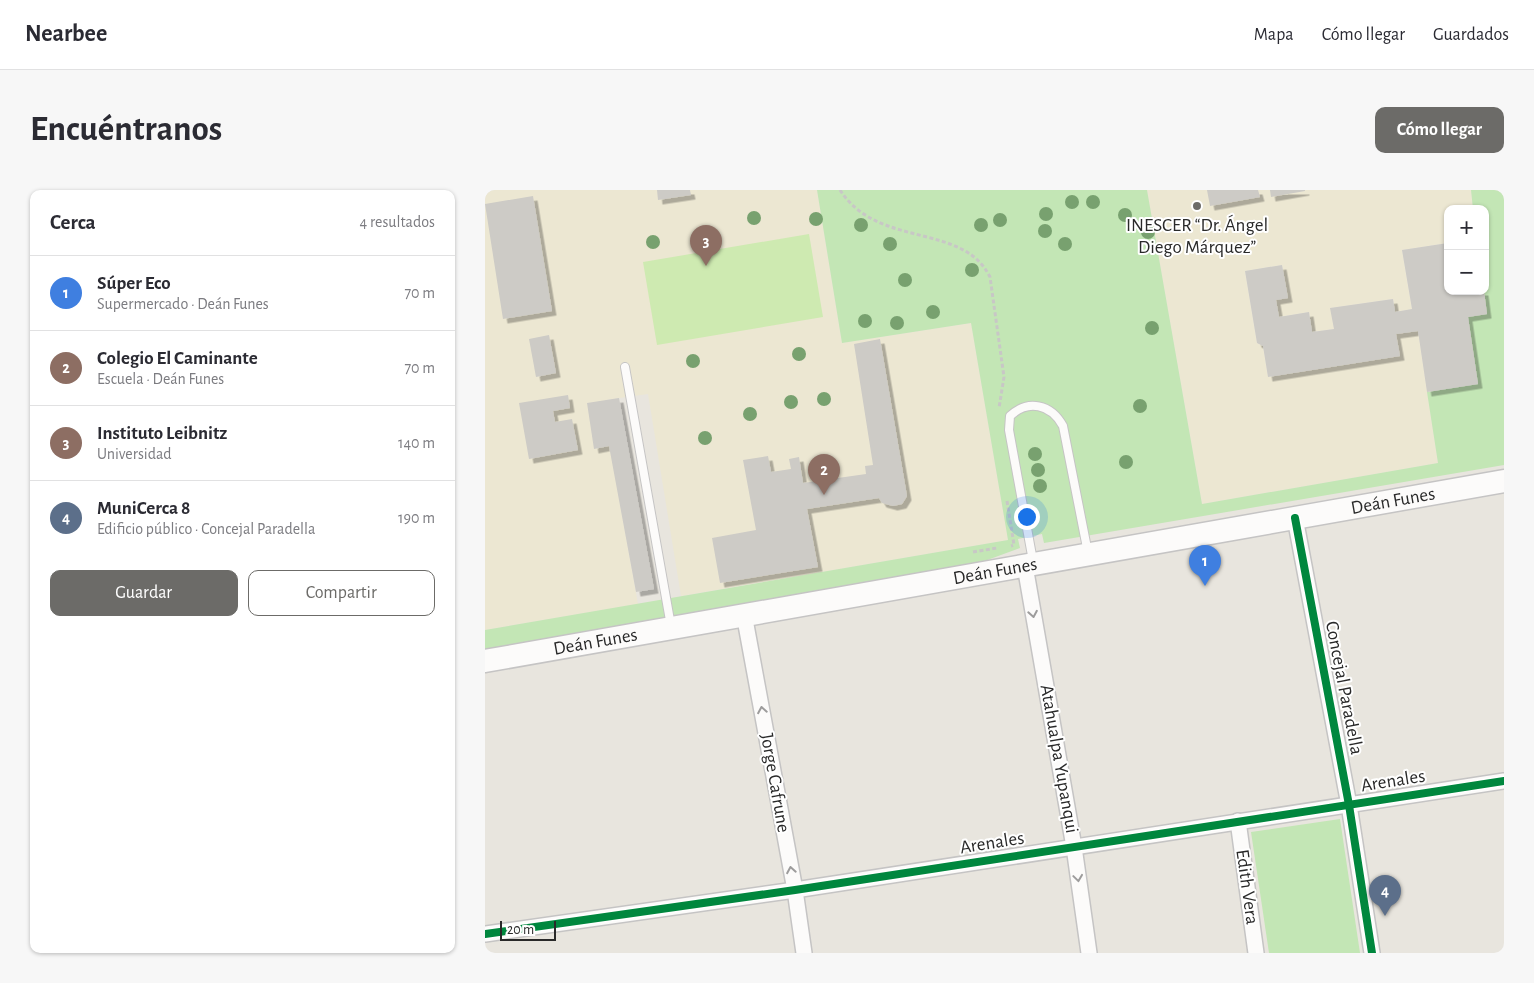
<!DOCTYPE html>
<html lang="es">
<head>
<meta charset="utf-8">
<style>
	:root { --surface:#fff; --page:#f7f7f7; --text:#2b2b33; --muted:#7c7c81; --line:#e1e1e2; --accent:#6c6b68 }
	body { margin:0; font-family:"Alegreya Sans",sans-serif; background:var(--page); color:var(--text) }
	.controls { position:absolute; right:15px; top:15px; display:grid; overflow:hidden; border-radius:10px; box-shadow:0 1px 4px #0004 }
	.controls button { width:45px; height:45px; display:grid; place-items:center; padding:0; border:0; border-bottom:1px solid var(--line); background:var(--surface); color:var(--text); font:25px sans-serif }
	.scale { position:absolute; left:15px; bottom:12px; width:56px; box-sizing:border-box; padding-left:5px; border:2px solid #292929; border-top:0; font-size:14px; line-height:18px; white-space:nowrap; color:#292929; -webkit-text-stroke:4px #fff; paint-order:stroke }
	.you { position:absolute; left:541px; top:326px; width:18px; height:18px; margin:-12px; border:4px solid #fff; border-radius:50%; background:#1a73e8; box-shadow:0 0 0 8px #1a73e833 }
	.badge { display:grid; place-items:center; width:32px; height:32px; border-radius:50%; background:var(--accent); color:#fff; font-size:16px; font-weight:700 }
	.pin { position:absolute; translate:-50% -41px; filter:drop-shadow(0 1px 2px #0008) }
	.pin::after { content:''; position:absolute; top:26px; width:18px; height:15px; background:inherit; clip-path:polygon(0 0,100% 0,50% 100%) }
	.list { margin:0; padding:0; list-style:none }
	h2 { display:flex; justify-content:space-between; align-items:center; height:65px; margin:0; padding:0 20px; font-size:21px }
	h2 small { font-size:16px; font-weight:400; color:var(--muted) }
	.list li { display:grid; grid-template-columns:32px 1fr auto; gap:15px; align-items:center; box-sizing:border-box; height:75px; padding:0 20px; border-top:1px solid var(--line) }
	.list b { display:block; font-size:19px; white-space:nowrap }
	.list p { margin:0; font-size:16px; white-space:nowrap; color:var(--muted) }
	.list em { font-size:16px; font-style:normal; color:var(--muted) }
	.actions { display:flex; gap:10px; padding:15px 20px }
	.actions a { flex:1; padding:11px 0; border:1px solid var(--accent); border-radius:10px; text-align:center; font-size:18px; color:var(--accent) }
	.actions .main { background:var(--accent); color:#fff }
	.map { position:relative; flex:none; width:1019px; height:763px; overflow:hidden; border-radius:10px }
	header { display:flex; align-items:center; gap:30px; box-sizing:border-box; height:70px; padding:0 25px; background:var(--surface); border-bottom:1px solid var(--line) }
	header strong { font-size:24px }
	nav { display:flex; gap:28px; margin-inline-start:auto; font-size:18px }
	.intro { display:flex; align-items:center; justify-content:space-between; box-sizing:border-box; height:120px; padding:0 30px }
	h1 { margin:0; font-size:35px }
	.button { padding:12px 22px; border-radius:10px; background:var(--accent); color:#fff; font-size:18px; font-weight:700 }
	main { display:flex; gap:30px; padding:0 30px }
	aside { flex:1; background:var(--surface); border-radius:10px; box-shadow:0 1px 4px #0004 }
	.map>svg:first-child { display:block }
</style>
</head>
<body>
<header>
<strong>Nearbee</strong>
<nav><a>Mapa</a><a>Cómo llegar</a><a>Guardados</a></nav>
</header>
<div class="intro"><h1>Encuéntranos</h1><a class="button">Cómo llegar</a></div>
<main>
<aside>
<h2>Cerca<small>4 resultados</small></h2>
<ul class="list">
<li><span class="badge" style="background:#3f7fe0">1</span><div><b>Súper Eco</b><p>Supermercado · Deán Funes</p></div><em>70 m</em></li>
<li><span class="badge" style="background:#8d6e63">2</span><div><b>Colegio El Caminante</b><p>Escuela · Deán Funes</p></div><em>70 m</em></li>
<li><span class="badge" style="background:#8d6e63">3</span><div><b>Instituto Leibnitz</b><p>Universidad</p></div><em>140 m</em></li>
<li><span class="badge" style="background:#5c6f8a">4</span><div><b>MuniCerca 8</b><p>Edificio público · Concejal Paradella</p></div><em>190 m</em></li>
</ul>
<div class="actions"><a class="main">Guardar</a><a>Compartir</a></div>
</aside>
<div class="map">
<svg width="1019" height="763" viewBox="0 0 1019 763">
	<defs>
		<filter id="shadow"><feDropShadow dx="4.5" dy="4.5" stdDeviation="0" flood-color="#0004"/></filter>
	</defs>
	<rect width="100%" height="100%" fill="#e8e5de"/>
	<g fill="#ece7d2">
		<polygon points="0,0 332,0 357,153 486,133 523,350 196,406 163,204 121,210 125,257 153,414 0,440"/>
		<polygon points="662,0 986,0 988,19 963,19 963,53 917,60 927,119 910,122 908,109 846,118 849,139 827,142 824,122 794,127 791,110 803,108 797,75 760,81 772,153 778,156 783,187 914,166 911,144 933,141 953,273 717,314"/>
	</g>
	<g fill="#c3e6b5">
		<polygon points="332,0 662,0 717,314 953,273 942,202 993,194 983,127 1002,124 999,101 1000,19 988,19 986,0 1019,0 1019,275 559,353 557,344 533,349 535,358 475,380 0,461 0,440 523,350 486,133 357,153"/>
		<polygon points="855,629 875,763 784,763 766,642"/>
	</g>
	<polygon fill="#ceeab1" points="324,44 338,127 172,155 158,72"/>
	<g fill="#cdcbc6" filter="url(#shadow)">
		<polygon points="172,0 205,0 206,5 173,10"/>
		<polygon points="722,0 773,0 775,7 725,16"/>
		<polygon points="785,0 820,0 820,1 786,7"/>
		<polygon points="48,6 67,121 18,129 0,14"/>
		<polygon points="963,53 963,101 999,101 1002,124 983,127 993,194 942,202 933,141 911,144 915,166 783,187 778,156 772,153 760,81 797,75 803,108 791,110 794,127 824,122 827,142 849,139 845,118 908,109 910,122 927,119 917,60"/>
		<polygon points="64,145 71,183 51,187 44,149"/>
		<polygon points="395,149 422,306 417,314 408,316 397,313 394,308 322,319 333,377 235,393 227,348 271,340 258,270 283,266 286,282 306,279 304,269 314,267 318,293 381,284 380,276 388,275 369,154"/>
		<polygon points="83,205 85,218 68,221 70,232 87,229 93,260 44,269 34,213"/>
		<polygon points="134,208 169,399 151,402 124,256 109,259 102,213"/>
	</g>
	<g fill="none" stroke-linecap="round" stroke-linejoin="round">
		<g stroke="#c5c4c4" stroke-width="10">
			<g id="lane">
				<polyline points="140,177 186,436"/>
				<path d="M548 371 524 240 525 226C543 209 566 214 578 236L603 363"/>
			</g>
		</g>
		<g stroke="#c5c4c4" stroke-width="18">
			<g id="street">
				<polyline points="810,328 864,615 887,763"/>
				<polyline points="540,376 589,657 604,763"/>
				<polyline points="259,424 310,700 319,763"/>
				<polyline points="753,631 771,763"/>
				<polyline points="0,744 310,700 1019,591"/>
			</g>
		</g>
		<g stroke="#c5c4c4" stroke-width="25">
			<g id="secondary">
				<path id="s1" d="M0 471 1019 291"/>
			</g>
		</g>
		<g stroke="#c8c7c6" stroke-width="3" stroke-dasharray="4 2.5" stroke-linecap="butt">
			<path d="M355 0C393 59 478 32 505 87L519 187 514 218"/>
			<polyline points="522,311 529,355 526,356"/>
			<polyline points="488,362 512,358"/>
		</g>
		<use href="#lane" stroke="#fcfbfa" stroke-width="8"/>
		<use href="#street" stroke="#fcfbfa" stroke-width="15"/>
		<use href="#secondary" stroke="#fcfbfa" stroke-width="22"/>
		<g stroke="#fff" stroke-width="11">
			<g id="cycleway">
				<polyline points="810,328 864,615 887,763"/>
				<polyline points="0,744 310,700 1019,591"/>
			</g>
		</g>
		<use href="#cycleway" stroke="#00873e" stroke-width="8"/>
	</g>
	<g fill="#78a16f">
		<circle cx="587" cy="12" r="7"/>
		<circle cx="608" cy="12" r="7"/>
		<circle cx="561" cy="24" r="7"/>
		<circle cx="640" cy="25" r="7"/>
		<circle cx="269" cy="28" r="7"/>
		<circle cx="331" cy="29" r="7"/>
		<circle cx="515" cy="30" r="7"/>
		<circle cx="376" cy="35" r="7"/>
		<circle cx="496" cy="35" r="7"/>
		<circle cx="560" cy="41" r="7"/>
		<circle cx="663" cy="42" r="7"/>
		<circle cx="168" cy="52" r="7"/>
		<circle cx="405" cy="54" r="7"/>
		<circle cx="580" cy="54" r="7"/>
		<circle cx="487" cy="80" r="7"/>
		<circle cx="420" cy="90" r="7"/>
		<circle cx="448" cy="122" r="7"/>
		<circle cx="380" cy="131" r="7"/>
		<circle cx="412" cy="133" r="7"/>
		<circle cx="667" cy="138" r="7"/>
		<circle cx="314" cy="164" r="7"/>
		<circle cx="208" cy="171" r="7"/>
		<circle cx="339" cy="209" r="7"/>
		<circle cx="306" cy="212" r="7"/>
		<circle cx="655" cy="216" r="7"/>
		<circle cx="265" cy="224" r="7"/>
		<circle cx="220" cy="248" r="7"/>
		<circle cx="550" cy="264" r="7"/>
		<circle cx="641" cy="272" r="7"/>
		<circle cx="553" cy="280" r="7"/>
		<circle cx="555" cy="296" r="7"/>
	</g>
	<defs><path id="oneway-chevron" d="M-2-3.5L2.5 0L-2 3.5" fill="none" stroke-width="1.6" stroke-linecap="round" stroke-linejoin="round" transform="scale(1.25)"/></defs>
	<g stroke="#9d9c9c">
		<use href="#oneway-chevron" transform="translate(548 424) rotate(80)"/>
		<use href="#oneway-chevron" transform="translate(277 520) rotate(-100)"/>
		<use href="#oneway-chevron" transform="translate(306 680) rotate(-100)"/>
		<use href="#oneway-chevron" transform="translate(593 688) rotate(82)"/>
	</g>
	<circle fill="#6c6b68" stroke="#fff" stroke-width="2" cx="712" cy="16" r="5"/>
	<g text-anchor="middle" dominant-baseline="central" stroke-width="4" stroke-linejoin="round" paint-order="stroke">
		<g font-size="19" fill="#292929" stroke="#fff">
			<text x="712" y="35">INESCER “Dr. Ángel<tspan x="712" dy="22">Diego Márquez”</tspan></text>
		</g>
		<g font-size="19" fill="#292929" stroke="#fff">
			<text stroke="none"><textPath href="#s1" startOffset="922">Deán Funes</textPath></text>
			<text stroke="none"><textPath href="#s1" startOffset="518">Deán Funes</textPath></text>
			<text stroke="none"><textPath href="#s1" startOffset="112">Deán Funes</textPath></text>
			<text transform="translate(859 498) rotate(79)">Concejal Paradella</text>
			<text transform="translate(574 569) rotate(80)">Atahualpa Yupanqui</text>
			<text transform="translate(908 591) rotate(-9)">Arenales</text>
			<text transform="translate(290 593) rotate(80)">Jorge Cafrune</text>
			<text transform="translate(507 653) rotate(-9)">Arenales</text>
			<text transform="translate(762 697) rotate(82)">Edith Vera</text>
		</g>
	</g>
</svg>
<div class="controls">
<button>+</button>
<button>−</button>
</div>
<div class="scale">20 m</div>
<div class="you"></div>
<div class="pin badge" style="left:720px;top:396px;background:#3f7fe0">1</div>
<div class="pin badge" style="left:339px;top:305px;background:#8d6e63">2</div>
<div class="pin badge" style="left:221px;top:76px;background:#8d6e63">3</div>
<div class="pin badge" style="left:900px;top:726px;background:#5c6f8a">4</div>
</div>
</main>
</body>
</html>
